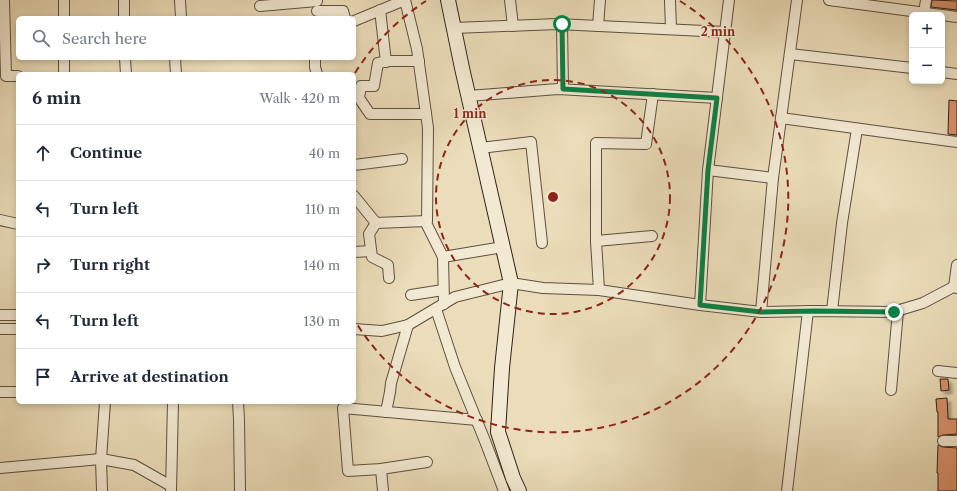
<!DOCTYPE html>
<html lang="en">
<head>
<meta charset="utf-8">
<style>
	:root { --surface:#fff; --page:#f2f2f3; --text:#1f2937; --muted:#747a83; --line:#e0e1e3 }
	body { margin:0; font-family:"Libre Caslon Text",serif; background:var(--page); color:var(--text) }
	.controls { position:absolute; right:12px; top:12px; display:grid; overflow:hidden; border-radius:6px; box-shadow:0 2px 6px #0003 }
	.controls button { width:36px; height:36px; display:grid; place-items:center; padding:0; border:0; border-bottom:1px solid var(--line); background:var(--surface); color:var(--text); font:20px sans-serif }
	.stop { position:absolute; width:12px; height:12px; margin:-9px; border:3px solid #0b8043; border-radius:50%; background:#fff }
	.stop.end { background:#0b8043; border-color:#fff; box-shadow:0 1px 4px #0008 }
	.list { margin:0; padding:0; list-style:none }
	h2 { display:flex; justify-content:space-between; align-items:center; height:52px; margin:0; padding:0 16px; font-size:17px }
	h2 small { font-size:13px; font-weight:400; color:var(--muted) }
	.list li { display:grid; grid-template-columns:26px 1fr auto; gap:12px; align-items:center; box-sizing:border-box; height:56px; padding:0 16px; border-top:1px solid var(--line) }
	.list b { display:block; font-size:15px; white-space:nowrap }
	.list em { font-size:13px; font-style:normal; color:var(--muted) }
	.icon { flex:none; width:22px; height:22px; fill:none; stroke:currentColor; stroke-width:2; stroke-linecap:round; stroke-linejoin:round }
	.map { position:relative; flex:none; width:957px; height:491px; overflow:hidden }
	.search { position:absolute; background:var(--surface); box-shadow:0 2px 6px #0003; left:16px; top:16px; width:340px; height:44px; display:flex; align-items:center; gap:10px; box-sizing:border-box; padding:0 14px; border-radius:6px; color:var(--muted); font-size:15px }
	.panel { position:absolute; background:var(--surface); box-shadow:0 2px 6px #0003; left:16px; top:72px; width:340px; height:332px; border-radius:6px }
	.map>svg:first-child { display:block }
</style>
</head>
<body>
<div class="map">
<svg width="957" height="491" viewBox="0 0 957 491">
	<defs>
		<filter id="shadow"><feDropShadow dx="3.5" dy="3.5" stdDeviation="1" flood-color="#0004"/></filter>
	</defs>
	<rect width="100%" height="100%" fill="#ebddb9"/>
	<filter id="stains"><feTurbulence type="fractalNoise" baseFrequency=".005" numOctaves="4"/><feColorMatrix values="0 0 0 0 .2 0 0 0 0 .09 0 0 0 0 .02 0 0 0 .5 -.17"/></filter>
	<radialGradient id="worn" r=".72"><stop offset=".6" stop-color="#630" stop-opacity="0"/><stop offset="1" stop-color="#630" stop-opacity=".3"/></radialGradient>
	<g fill="#db936d" stroke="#2e2119" filter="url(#shadow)">
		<polygon points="932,0 957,1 957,10 931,7"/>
		<polygon points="949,100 957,101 957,135 948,134"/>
		<polygon points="940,379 948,379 949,390 941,391"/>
		<polygon points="947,398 948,419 957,419 957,434 943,435 938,437 938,412 937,412 936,399"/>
		<polygon points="938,445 943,447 957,448 957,491 938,491 938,473 937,473"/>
	</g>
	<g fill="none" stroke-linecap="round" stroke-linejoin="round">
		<g stroke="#5d5041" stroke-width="12">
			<g id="street">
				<polyline points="4,0 6,76 18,76"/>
				<polyline points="124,0 124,18"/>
				<polyline points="180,0 181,18"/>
				<polyline points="510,0 513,26"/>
				<polyline points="670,0 671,29"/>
				<polyline points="829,0 941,15"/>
				<polyline points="260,6 317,1"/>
				<polyline points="380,10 386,62"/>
				<polyline points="317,11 343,11 345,18"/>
				<polyline points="924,13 926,0"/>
				<polyline points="942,15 957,17"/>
				<polyline points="64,18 64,0"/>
				<polyline points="354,21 405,0 417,49 428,128 427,221 376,223 354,196"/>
				<polyline points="562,25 563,89"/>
				<polyline points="598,26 600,0"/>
				<polyline points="454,28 557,24 725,32"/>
				<polyline points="790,54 912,68"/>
				<polyline points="125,58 126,74"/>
				<polyline points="175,58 176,74"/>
				<polyline points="315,58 315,67 317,74"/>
				<polyline points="419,61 389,61 378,63 374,86 361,86 359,98 370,114 426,114"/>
				<polyline points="942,72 957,74"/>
				<polyline points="64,74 64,58"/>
				<polyline points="468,96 558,89 717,98"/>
				<polyline points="781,118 957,142"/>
				<polyline points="480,148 531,142 542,243"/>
				<polyline points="354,165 402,159"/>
				<polyline points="708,170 773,178"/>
				<polyline points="0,220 18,224"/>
				<polyline points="425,221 443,257 444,304"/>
				<polyline points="376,223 369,234 372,257 388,265 389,278"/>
				<polyline points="596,241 652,236"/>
				<polyline points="354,252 371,251"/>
				<polyline points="443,257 503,247"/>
				<polyline points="957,265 954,287 957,288"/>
				<polyline points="599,290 596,241 596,143 646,144 653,94"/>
				<polyline points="411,295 443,290"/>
				<polyline points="700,305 708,170 729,0"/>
				<polyline points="436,309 455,367 485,441 504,491"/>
				<polyline points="832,311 842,223 857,129"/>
				<polyline points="761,312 815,311 893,312 923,303 957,285"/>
				<polyline points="0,315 18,315"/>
				<polyline points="0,329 18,329"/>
				<polyline points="354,329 382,331 408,325 455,297 511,283 543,288 599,290 700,305 761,312 773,178 797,0"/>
				<polyline points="938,371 957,373"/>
				<polyline points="891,390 898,311"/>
				<polyline points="0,392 18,392"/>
				<polyline points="238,402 239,420 240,491"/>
				<polyline points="386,412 390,392 391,383 408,325"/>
				<polyline points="943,441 957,441"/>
				<polyline points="427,462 381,469 348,471 343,408 477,420"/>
				<polyline points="0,468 101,459 134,465 171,486"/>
				<polyline points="381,469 383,491"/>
				<polyline points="102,491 101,459 105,402"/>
				<polyline points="171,491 173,402"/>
				<polyline points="787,491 808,311"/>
			</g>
		</g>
		<g stroke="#2e2119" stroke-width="16">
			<polyline id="secondary" points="448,0 462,68 511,283 502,368 498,432 513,478 519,491"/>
		</g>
		<use href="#street" stroke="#f2e9d2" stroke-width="10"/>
		<use href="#secondary" stroke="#f2e9d2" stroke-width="14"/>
	</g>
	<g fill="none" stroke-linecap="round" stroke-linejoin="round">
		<polyline stroke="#0b8043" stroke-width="5" points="562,24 563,89 717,98 708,170 700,305 761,312 815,311 894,312"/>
	</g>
	<g fill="none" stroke="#8f2418" stroke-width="2" stroke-dasharray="7 5">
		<circle cx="553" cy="197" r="117"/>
		<path d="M355 73A234 234 0 0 1 426 1M680 1A234 234 0 1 1 355 321"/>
	</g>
	<circle cx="553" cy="197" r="6" fill="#8f2418" stroke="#f2e9d2" stroke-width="2"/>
	<g font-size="12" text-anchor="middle" font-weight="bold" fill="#8f2418" stroke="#f2e9d2" stroke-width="3" stroke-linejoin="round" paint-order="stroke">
		<text x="718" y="36">2 min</text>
		<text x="470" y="118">1 min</text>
	</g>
	<rect width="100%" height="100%" filter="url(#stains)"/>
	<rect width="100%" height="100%" fill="url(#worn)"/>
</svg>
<div class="controls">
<button>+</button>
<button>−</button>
</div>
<div class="stop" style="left:562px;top:24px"></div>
<div class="stop end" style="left:894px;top:312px"></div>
<div class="search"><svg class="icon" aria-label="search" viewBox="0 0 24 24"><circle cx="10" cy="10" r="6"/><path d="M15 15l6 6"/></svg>Search here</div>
<section class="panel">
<h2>6 min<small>Walk · 420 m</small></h2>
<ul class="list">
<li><svg class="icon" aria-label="ahead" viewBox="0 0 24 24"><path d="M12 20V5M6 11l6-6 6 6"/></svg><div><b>Continue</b></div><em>40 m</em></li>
<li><svg class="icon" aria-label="left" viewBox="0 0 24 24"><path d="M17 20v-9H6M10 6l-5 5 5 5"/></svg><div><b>Turn left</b></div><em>110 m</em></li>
<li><svg class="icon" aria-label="right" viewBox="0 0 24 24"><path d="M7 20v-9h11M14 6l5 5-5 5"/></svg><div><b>Turn right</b></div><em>140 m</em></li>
<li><svg class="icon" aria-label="left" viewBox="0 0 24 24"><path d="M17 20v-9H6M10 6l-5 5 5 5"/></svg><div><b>Turn left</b></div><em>130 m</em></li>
<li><svg class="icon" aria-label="arrive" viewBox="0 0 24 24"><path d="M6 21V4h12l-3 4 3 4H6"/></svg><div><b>Arrive at destination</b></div></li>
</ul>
</section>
</div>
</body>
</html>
